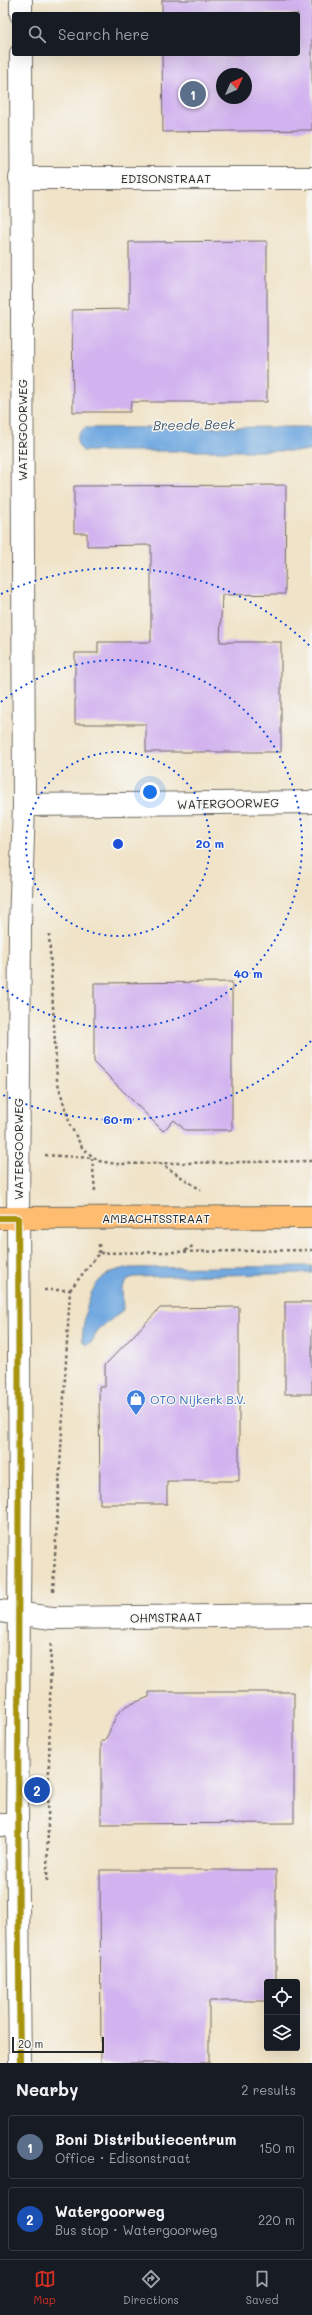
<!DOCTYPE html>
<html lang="en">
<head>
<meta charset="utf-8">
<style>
	:root { --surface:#171b24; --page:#242831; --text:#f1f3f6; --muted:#9ea1a6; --line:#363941; --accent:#d93025 }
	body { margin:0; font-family:Mali,sans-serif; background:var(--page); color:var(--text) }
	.controls { position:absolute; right:12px; bottom:12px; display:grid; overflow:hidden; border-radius:4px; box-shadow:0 4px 16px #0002 }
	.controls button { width:36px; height:36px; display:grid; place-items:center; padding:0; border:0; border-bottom:1px solid var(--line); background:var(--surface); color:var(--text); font:20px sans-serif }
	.compass { position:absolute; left:216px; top:68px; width:36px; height:36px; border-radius:50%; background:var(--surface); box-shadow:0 4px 16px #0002; rotate:45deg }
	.scale { position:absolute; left:12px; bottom:10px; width:92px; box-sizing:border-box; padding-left:4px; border:2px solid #2b2b2b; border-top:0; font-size:11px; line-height:14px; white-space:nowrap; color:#2b2b2b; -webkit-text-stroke:3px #f6f6f2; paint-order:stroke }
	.you { position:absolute; left:150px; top:792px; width:14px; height:14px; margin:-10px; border:3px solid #fff; border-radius:50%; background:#1a73e8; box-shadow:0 0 0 6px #1a73e833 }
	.badge { display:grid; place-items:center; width:26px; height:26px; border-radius:50%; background:var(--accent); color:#fff; font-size:13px; font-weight:700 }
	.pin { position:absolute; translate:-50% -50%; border:2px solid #fff; box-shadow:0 1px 4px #0006 }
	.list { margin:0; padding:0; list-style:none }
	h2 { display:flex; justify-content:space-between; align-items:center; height:52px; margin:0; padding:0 16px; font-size:17px }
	h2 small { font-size:13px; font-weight:400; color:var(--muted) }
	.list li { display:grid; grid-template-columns:26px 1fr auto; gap:12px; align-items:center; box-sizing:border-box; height:64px; margin:0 8px 8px; padding:0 8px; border:1px solid var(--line); border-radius:4px }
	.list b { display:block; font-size:15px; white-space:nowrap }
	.list p { margin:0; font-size:13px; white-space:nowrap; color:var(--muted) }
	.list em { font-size:13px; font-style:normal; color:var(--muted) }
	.icon { flex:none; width:22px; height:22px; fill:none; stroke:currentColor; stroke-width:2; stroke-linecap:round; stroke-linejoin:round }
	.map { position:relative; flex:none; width:312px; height:2063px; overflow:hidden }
	.search { position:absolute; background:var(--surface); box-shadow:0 4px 16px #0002; left:12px; right:12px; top:12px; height:44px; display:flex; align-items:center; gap:10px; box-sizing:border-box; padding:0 14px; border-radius:4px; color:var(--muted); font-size:15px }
	.sheet { height:196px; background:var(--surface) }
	nav { display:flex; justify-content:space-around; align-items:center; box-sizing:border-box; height:56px; border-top:1px solid var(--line); background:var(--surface); font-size:11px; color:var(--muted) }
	nav a { display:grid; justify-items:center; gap:2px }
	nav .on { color:var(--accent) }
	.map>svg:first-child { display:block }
</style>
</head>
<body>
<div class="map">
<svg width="312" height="2063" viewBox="0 0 312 2063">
	<rect width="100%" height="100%" fill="#f6f6f2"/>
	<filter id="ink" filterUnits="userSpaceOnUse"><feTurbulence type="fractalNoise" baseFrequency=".025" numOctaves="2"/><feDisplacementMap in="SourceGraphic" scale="8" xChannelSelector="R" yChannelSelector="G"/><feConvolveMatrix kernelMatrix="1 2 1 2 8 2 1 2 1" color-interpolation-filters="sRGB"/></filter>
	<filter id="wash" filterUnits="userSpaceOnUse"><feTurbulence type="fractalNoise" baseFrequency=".012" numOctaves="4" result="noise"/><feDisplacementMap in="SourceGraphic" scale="16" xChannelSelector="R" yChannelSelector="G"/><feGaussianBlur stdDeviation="0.9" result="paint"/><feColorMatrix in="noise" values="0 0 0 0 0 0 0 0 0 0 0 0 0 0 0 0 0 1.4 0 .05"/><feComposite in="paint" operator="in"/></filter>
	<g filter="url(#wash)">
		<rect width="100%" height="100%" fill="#f0e3c7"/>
		<g fill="#71a9e0" stroke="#4e6a86">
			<path d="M312 427V451H83C74 443 76 435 85 428Z"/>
			<path d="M312 1266V1273L134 1277 128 1279 122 1288 123 1310 98 1330 92 1342 86 1345 82 1340C86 1306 88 1270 131 1268Z"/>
		</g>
		<g id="blocks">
			<g fill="#d2b3ef" fill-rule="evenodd">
				<path d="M162 0H312V130L163 132 162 54H298V14H162ZM222 74H246V98H222Z"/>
				<polygon points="267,241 267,402 131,402 130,412 73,412 72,310 129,309 129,242"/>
				<polygon points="286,485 285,594 222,595 220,642 281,642 281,752 146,752 146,724 75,724 75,653 98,653 98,642 151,642 151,545 87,546 87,533 74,533 74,486"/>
				<polygon points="232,982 232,1130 185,1130 174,1120 163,1131 94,1062 94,983"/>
				<rect x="285" y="1302" width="27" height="92"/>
				<polygon points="239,1307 239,1481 167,1481 167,1504 100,1504 99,1387 105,1387 105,1365 160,1308"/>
				<polygon points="149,1692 294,1692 294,1823 101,1824 101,1741 105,1741 117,1714 126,1706 149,1697"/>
				<polygon points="100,1870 276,1870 276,1982 267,1982 267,2001 209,2001 209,2063 101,2063"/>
			</g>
		</g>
	</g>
	<g filter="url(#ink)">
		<use href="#blocks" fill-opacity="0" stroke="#706b62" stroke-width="1"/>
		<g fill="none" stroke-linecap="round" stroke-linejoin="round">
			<g stroke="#706b62" stroke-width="24">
				<g id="minor">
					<polyline points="21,14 21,0"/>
					<polyline points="20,178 312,178"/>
					<polyline points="24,805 312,802"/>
					<polyline points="18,1218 20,926 24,805 21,54"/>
					<polyline points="0,1611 52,1618 312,1615"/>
					<polyline points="0,1825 17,1825"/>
				</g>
			</g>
			<g stroke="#706b62" stroke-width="24">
				<polyline id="tertiary" points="18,1218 20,1498 17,1825 20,2063"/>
			</g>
			<g stroke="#706b62" stroke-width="24">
				<polyline id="primary" points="0,1218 312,1217"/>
			</g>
			<g stroke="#706b62" stroke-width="2.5" stroke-dasharray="3 3" stroke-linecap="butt">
				<polyline points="49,934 57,1080 70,1125 83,1149 99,1161 116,1164 312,1161"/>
				<polyline points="45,1155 92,1158"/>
				<polyline points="92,1158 95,1191"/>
				<polyline points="160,1163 201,1190"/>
				<polyline points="99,1244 99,1253"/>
				<polyline points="185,1251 194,1245"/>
				<polyline points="44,1290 70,1290"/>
				<polyline points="70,1290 99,1253 312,1250"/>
				<polyline points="53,1591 70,1290"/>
				<polyline points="47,1881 51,1644"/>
			</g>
			<use href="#minor" stroke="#fff" stroke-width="22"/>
			<use href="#tertiary" stroke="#fff" stroke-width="22"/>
			<use href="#primary" stroke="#fdbc70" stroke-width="22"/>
			<g stroke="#f6f6f2" stroke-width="9">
				<path id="bus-1" d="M0 1218H18C20 1500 16 1781 20 2063"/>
			</g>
			<use href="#bus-1" stroke="#a89311" stroke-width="6"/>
		</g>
	</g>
	<g fill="none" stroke="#1d4ed8" stroke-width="2" stroke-dasharray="2 4">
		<circle cx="118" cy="844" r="92"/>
		<path d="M1 702A184 184 0 1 1 1 986"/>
		<path d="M311 1041A276 276 0 0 1 1 1094M1 594A276 276 0 0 1 311 647"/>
	</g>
	<defs>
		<g id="shop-pin" transform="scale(1)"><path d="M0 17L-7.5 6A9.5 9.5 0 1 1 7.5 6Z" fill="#3f7fe0" stroke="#f6f6f2"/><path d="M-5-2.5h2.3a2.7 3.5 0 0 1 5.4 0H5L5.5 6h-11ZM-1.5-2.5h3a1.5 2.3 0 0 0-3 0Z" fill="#fff"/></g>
	</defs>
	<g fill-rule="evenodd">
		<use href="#shop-pin" x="136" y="1399"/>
	</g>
	<g text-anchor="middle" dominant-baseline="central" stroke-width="3" stroke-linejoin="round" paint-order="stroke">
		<g font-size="12" fill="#2b2b2b" stroke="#f6f6f2">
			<text x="166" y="178">EDISONSTRAAT</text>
			<text transform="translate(22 430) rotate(-90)">WATERGOORWEG</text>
			<text transform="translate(228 803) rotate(-1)">WATERGOORWEG</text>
			<text transform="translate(18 1149) rotate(-90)">WATERGOORWEG</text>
			<text x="156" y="1218">AMBACHTSSTRAAT</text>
			<text transform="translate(166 1617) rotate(-1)">OHMSTRAAT</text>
		</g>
		<g font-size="12" fill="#366cbe" stroke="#f6f6f2" text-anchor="start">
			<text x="150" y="1399">OTO Nijkerk B.V.</text>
		</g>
		<g font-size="13" font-style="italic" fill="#44576a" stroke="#f6f6f2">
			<text transform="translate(194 424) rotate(-1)">Breede Beek</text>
		</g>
	</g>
	<circle cx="118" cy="844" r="6" fill="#1d4ed8" stroke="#f6f6f2" stroke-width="2"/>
	<g font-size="12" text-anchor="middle" font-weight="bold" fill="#1d4ed8" stroke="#f6f6f2" stroke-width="3" stroke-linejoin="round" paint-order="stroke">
		<text x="210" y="848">20 m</text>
		<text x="248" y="978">40 m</text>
		<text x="118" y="1124">60 m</text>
	</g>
</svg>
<div class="controls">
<button><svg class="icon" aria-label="locate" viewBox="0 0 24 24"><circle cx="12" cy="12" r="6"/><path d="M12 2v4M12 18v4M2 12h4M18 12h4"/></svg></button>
<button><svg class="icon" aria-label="layers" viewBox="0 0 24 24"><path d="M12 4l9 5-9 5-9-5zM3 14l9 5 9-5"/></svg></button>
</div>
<svg class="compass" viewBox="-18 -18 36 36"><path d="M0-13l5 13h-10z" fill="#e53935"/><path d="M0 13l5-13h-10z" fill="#9ea1a6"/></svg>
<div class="scale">20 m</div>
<div class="you"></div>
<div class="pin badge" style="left:193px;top:94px;background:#5c6f8a">1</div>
<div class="pin badge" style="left:37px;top:1790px;background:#1a4fb4">2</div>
<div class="search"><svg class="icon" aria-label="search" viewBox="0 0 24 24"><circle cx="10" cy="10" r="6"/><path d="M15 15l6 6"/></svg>Search here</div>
</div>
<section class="sheet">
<h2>Nearby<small>2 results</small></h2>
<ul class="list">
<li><span class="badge" style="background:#5c6f8a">1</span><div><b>Boni Distributiecentrum</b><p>Office · Edisonstraat</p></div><em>150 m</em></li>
<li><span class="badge" style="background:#1a4fb4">2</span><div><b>Watergoorweg</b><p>Bus stop · Watergoorweg</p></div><em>220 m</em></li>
</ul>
</section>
<nav>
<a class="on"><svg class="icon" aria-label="map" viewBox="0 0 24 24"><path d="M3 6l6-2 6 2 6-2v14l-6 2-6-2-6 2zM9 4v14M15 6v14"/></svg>Map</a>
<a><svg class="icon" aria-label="directions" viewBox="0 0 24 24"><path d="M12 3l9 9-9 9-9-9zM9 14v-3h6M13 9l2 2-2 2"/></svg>Directions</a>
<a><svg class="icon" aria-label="saved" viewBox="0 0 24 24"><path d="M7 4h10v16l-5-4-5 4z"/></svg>Saved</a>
</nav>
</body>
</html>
